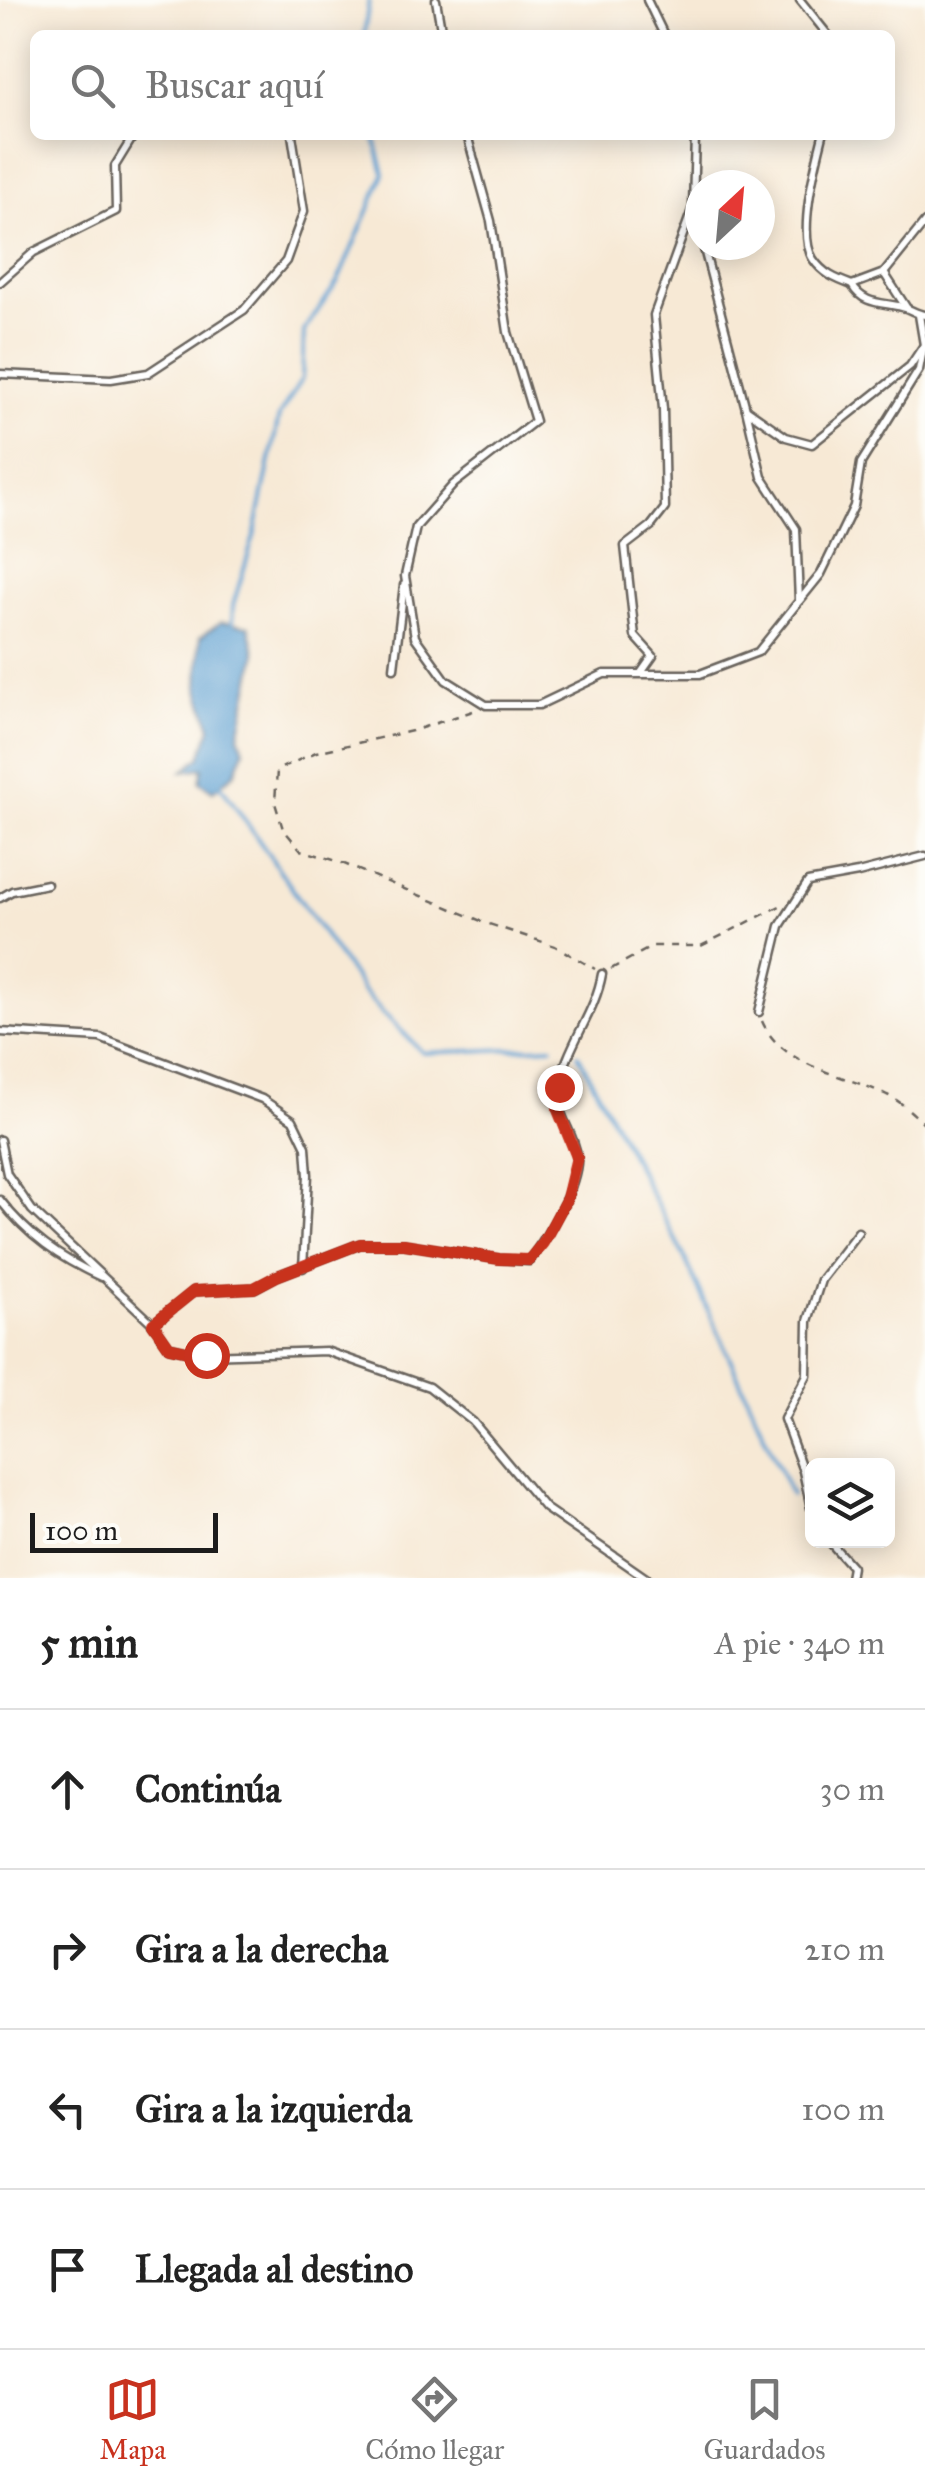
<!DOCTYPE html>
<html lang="es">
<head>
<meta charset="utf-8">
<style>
	:root { --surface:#fff; --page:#f6f6f6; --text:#222; --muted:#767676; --line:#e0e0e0; --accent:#c8321e }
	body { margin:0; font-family:"IM FELL Great Primer",serif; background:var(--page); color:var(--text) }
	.controls { position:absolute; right:30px; bottom:30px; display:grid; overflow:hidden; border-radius:15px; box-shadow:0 5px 25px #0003 }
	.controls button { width:90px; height:90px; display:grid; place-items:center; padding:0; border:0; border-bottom:2px solid var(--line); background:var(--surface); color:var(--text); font:50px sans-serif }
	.compass { position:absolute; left:685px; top:170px; width:90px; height:90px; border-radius:50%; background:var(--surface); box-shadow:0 5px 25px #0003; rotate:26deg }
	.scale { position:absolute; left:30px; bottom:25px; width:188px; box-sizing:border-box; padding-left:10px; border:5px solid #1c1c1c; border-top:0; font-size:28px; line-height:35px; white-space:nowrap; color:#1c1c1c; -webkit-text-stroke:8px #fdfcf7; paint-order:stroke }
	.stop { position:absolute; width:30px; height:30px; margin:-22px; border:8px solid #c8321e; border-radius:50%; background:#fff }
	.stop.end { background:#c8321e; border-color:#fff; box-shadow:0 2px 10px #0008 }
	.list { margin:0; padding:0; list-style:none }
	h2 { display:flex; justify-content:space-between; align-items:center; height:130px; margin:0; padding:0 40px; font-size:42px }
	h2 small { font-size:32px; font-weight:400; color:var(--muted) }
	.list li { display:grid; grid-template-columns:65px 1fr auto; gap:30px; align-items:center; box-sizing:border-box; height:160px; padding:0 40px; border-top:2px solid var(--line) }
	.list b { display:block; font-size:38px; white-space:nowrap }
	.list em { font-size:32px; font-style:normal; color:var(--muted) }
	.icon { flex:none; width:55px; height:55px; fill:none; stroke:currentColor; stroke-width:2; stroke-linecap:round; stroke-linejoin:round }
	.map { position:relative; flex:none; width:925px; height:1578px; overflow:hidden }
	.search { position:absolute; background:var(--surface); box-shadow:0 5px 25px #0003; left:30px; right:30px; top:30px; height:110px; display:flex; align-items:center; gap:25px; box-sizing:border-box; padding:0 35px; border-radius:15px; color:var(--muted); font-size:38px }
	.sheet { height:770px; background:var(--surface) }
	nav { display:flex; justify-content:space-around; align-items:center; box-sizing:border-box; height:140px; border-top:2px solid var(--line); background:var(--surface); font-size:28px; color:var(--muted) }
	nav a { display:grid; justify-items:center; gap:5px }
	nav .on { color:var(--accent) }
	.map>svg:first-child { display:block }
</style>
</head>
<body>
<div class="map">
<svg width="925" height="1578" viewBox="0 0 925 1578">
	<rect width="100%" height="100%" fill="#fdfcf7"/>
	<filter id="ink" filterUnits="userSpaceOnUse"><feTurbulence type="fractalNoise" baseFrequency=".01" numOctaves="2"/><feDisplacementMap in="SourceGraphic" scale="20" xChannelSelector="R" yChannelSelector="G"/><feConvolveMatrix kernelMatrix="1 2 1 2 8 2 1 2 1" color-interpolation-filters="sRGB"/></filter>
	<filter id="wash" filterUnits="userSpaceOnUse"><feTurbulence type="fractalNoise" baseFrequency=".0048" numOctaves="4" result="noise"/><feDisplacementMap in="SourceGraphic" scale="40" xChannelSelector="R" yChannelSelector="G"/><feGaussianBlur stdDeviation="2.25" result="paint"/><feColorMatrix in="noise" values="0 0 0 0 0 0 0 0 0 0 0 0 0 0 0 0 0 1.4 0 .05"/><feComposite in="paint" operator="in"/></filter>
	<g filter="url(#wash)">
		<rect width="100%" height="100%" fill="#f7e9d5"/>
		<polygon fill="#5fa0d2" stroke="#3e5e77" stroke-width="2.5" points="221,622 249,626 256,655 239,735 244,750 235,773 213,791 200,782 203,768 183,771 200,757 211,728 198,687 200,637"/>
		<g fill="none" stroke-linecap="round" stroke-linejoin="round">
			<g stroke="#5fa0d2" stroke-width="4">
				<polyline points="364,35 369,0"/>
				<polyline points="232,624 233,605 255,533 279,416 302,379 304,331 338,281 384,174 374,135"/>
				<polyline points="219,783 366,995 423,1053 552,1047"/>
				<polyline points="578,1054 684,1256 791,1495"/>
			</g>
		</g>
	</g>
	<g filter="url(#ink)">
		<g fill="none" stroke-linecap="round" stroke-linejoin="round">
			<g stroke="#69645d" stroke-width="11">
				<g id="service">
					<polyline points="436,0 442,35"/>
					<polyline points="647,0 664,35"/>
					<polyline points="800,0 828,35"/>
					<polyline points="467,135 491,221 508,332 535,421 454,484 416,527 405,576 415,637 446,680 486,705 539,705 604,674 700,674 758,652 799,601 796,529 762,477 746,409"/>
					<path d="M823 135C816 163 797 234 813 259 823 274 836 279 852 285L884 273 925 222"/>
					<polyline points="693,209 700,233"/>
					<polyline points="703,245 746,409 786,437 812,444 910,366 924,345"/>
					<polyline points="884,273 906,307"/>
					<polyline points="0,282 34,252 116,211 115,166 134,135"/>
					<path d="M852 285C863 305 882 302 902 307 911 309 916 314 925 315"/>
					<polyline points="0,374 111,379 148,373 244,310 286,261 304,211 292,135"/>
					<polyline points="800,600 821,574 854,506 861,463 919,370 924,345 919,315"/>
					<polyline points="394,668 404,585"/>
					<polyline points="641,673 653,656 635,636 625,546 651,526 665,508 663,409 654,315 693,207 695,135"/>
					<polyline points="0,898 12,891 47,884"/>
					<polyline points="759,1012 780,926 808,882 858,873 925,856"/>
					<polyline points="0,1032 100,1038 262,1099 293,1120 306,1147 308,1175 303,1268"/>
					<polyline points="0,1140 7,1174 32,1210 153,1324 169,1347 206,1355 326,1351 429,1387 473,1422 545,1508 646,1578"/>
					<path d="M0 1200C28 1236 59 1258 101 1277"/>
					<path d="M153 1324 194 1291 255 1288 277 1276 360 1244H404L499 1259 529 1261C546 1238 580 1184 577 1156 574 1131 555 1116 559 1089 565 1047 595 1015 602 974"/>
					<polyline points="812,1513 803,1471 784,1419 807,1375 808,1321 821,1280 858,1232"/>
					<polyline points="828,1540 852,1567 850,1578"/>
				</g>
			</g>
			<g stroke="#69645d" stroke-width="2.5" stroke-dasharray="8 8" stroke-linecap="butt">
				<polyline points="473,711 412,731 316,752 277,770 275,803 283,829 301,850 337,861 486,923 555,946 595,969"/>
				<polyline points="611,969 653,946 701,946 782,905"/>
				<path d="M762 1021C782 1068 845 1074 887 1095 901 1101 913 1114 925 1124"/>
			</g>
			<use href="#service" stroke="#fff" stroke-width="6"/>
		</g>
	</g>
	<g fill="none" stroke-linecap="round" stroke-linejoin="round" filter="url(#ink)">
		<polyline stroke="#c8321e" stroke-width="12" points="206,1355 169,1347 153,1324 194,1291 254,1288 277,1276 360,1244 404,1244 499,1259 529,1260 543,1243 567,1198 577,1157 558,1110 559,1087"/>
	</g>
</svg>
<div class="controls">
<button><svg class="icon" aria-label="layers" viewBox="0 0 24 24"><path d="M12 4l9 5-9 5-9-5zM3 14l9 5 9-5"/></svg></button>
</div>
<svg class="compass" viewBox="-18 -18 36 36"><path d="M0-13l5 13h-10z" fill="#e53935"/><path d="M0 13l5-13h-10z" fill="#767676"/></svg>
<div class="scale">100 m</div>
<div class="stop" style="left:206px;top:1355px"></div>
<div class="stop end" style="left:559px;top:1087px"></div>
<div class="search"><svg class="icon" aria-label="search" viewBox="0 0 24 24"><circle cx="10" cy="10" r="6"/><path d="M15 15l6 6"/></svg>Buscar aquí</div>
</div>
<section class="sheet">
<h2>5 min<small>A pie · 340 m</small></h2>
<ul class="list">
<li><svg class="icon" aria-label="ahead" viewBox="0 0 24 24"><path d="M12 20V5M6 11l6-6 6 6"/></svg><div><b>Continúa</b></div><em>30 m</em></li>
<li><svg class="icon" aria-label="right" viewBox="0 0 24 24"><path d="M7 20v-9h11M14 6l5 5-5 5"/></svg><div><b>Gira a la derecha</b></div><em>210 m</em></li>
<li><svg class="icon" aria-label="left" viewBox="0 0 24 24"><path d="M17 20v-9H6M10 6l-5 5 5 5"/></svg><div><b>Gira a la izquierda</b></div><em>100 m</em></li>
<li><svg class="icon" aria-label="arrive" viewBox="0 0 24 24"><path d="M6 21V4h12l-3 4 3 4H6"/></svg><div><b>Llegada al destino</b></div></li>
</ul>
</section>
<nav>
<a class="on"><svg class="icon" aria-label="map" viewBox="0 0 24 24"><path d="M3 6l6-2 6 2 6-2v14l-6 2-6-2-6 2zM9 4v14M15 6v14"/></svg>Mapa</a>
<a><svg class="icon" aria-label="directions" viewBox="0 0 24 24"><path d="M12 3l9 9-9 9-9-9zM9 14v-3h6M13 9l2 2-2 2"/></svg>Cómo llegar</a>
<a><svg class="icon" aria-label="saved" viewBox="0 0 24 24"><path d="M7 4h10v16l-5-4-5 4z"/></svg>Guardados</a>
</nav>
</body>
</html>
